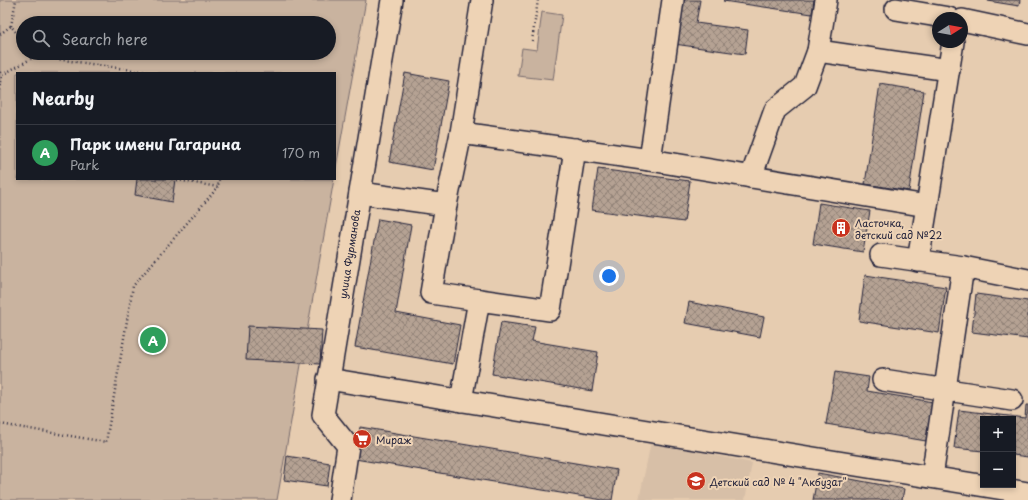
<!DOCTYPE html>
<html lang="en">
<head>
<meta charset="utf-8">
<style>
	:root { --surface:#171b24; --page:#242831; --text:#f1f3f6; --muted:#9ea1a6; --line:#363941; --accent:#1a73e8 }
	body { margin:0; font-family:"Playpen Sans",sans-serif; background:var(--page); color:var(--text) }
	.controls { position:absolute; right:12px; bottom:12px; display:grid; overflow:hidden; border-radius:0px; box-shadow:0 2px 6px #0003 }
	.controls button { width:36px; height:36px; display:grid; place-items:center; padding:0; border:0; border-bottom:1px solid var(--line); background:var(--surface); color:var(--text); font:20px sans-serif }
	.compass { position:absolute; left:932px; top:12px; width:36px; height:36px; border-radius:50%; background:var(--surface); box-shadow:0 2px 6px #0003; rotate:79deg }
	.you { position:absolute; left:609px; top:276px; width:14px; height:14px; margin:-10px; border:3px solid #fff; border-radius:50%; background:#1a73e8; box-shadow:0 0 0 6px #1a73e833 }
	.badge { display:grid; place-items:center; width:26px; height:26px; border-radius:50%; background:var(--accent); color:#fff; font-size:13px; font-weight:700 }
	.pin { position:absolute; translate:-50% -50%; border:2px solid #fff; box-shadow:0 1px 4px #0006 }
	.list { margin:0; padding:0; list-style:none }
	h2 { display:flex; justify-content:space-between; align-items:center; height:52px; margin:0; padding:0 16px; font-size:17px }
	h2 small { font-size:13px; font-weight:400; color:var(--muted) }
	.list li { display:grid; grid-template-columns:26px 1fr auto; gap:12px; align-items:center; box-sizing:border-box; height:56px; padding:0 16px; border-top:1px solid var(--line) }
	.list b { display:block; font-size:15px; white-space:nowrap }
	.list p { margin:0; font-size:13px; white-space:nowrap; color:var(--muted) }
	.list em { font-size:13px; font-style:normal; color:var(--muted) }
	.icon { flex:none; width:22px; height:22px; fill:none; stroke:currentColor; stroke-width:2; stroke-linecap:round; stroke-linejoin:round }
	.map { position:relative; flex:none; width:1028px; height:500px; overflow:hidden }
	.search { position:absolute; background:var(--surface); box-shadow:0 2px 6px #0003; left:16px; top:16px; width:320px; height:44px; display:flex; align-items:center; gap:10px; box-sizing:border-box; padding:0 14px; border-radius:22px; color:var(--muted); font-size:15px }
	.panel { position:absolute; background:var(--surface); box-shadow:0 2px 6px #0003; left:16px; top:72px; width:320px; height:108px; border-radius:0px }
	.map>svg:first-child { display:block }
</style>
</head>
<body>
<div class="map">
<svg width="1028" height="500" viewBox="0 0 1028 500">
	<defs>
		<pattern id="building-cross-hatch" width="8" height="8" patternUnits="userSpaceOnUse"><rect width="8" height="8" fill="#b5a293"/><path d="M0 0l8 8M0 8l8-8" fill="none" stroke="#938479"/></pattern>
	</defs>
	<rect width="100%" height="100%" fill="#e6ccb0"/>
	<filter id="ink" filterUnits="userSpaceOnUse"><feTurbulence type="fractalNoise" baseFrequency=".025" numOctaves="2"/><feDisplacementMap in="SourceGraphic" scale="8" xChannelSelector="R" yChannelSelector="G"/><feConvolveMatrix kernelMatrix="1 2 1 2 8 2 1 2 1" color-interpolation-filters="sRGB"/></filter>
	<g filter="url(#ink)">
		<polygon fill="#d7bfa7" points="651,442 752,463 745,500 639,500"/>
		<g fill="#c9b39f" stroke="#766a6d" fill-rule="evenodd">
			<path d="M0 0H366L335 173V73H17V179H334L277 500H0ZM23 23H329V53H23Z"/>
			<polygon points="542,12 562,15 553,80 518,76 522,48 537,50"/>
		</g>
		<g fill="url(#building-cross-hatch)" stroke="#22223b">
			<polygon points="680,0 700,0 696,23 748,30 745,54 674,44"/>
			<polygon points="724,0 814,0 812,14 723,1"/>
			<polygon points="988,0 1020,0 1019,6 988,1"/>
			<polygon points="405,73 449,81 433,170 389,162"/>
			<polygon points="880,84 924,91 909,191 865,184"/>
			<polygon points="598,169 690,181 684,222 592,210"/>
			<polygon points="137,179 175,179 172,202 135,195"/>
			<polygon points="819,203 870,211 863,252 813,244"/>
			<polygon points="378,219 411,225 396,313 460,325 453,364 355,347"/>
			<polygon points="865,275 946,287 939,333 859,321"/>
			<polygon points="976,294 1028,301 1028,339 972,332"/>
			<polygon points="689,302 764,317 760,337 685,323"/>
			<polygon points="501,322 535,327 532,341 598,352 592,391 492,374"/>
			<polygon points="248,326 322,330 320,364 246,360"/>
			<polygon points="835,372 869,377 867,391 933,402 926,441 826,424"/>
			<polygon points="1026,405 1028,405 1028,457 1013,455 1013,419 983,419 983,451 954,448 959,410 1025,418"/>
			<polygon points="360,427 617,470 612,500 603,500 355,459"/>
			<polygon points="287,456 330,463 327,486 284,480"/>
			<polygon points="818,473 904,489 902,500 813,500"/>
		</g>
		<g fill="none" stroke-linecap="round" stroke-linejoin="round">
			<g stroke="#22223b" stroke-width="24">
				<g id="minor">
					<polyline points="896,9 949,18"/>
					<polyline points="962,20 1028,34"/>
					<polyline points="818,51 949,70"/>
					<polyline points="461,133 482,0"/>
					<polyline points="650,160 673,0"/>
					<polyline points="751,177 775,110 805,86 818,51 826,0"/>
					<polyline points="360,193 446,205 461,133 650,160 927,206 953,42"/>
					<polyline points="446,205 431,293 479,300"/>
					<polyline points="881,255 963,267 1028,280"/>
					<polyline points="918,261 927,206"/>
					<polyline points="328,379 1028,493"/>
					<polyline points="883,380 1012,400"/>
					<polyline points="461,401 479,300 550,310 575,149"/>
					<polyline points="932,477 963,267"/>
					<polyline points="340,500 348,446 323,415 392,0"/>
				</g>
			</g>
			<g stroke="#22223b" stroke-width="2.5" stroke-dasharray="1 3" stroke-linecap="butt">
				<polyline points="11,26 16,0"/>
				<polyline points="0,34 11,26 23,41"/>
				<polyline points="532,41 538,0"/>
				<polyline points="36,56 153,73"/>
				<polyline points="0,72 2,75 36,56 33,53"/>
				<polyline points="0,90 2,75"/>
				<polyline points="177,180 218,187 219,179"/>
				<polyline points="0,424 106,442 133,286 218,187"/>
			</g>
			<use href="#minor" stroke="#eed3b5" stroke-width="21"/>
		</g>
	</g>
	<defs>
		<g id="building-disc" transform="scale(1)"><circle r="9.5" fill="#c8321e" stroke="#eed3b5"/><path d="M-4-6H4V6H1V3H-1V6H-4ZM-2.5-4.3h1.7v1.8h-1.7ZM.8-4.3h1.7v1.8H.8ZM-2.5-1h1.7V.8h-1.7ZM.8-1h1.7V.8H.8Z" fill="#fff"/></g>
		<g id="supermarket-disc" transform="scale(1)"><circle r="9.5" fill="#c8321e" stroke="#eed3b5"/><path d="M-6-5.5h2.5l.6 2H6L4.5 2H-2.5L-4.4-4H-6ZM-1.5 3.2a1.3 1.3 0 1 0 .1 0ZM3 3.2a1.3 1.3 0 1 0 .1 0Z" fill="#fff"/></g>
		<g id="school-disc" transform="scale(1)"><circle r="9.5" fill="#c8321e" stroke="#eed3b5"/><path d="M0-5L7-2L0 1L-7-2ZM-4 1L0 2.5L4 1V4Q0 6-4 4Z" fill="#fff"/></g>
	</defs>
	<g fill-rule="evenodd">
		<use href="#building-disc" x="841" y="228"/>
		<use href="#supermarket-disc" x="362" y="439"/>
		<use href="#school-disc" x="696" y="481"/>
	</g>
	<g text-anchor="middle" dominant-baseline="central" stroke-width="4" stroke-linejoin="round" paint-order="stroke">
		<g font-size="10" fill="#22223b" stroke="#eed3b5" text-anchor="start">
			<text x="855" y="222">Ласточка,<tspan x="855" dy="12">детский сад №22</tspan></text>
			<text x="376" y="439">Мираж</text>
			<text x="710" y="481">Детский сад № 4 "Акбузат"</text>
		</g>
		<g font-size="10" fill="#22223b" stroke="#eed3b5">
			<text transform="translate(349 254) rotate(-81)">улица Фурманова</text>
		</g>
	</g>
</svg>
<div class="controls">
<button>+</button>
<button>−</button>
</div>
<svg class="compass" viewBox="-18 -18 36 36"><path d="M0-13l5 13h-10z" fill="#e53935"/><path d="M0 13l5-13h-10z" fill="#9ea1a6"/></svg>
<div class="you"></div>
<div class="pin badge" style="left:153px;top:340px;background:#2e9e5b">A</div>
<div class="search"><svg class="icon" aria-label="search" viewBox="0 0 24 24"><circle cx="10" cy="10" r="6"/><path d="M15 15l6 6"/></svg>Search here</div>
<section class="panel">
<h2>Nearby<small></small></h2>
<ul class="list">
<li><span class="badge" style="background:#2e9e5b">A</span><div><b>Парк имени Гагарина</b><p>Park</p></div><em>170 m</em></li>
</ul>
</section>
</div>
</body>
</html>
